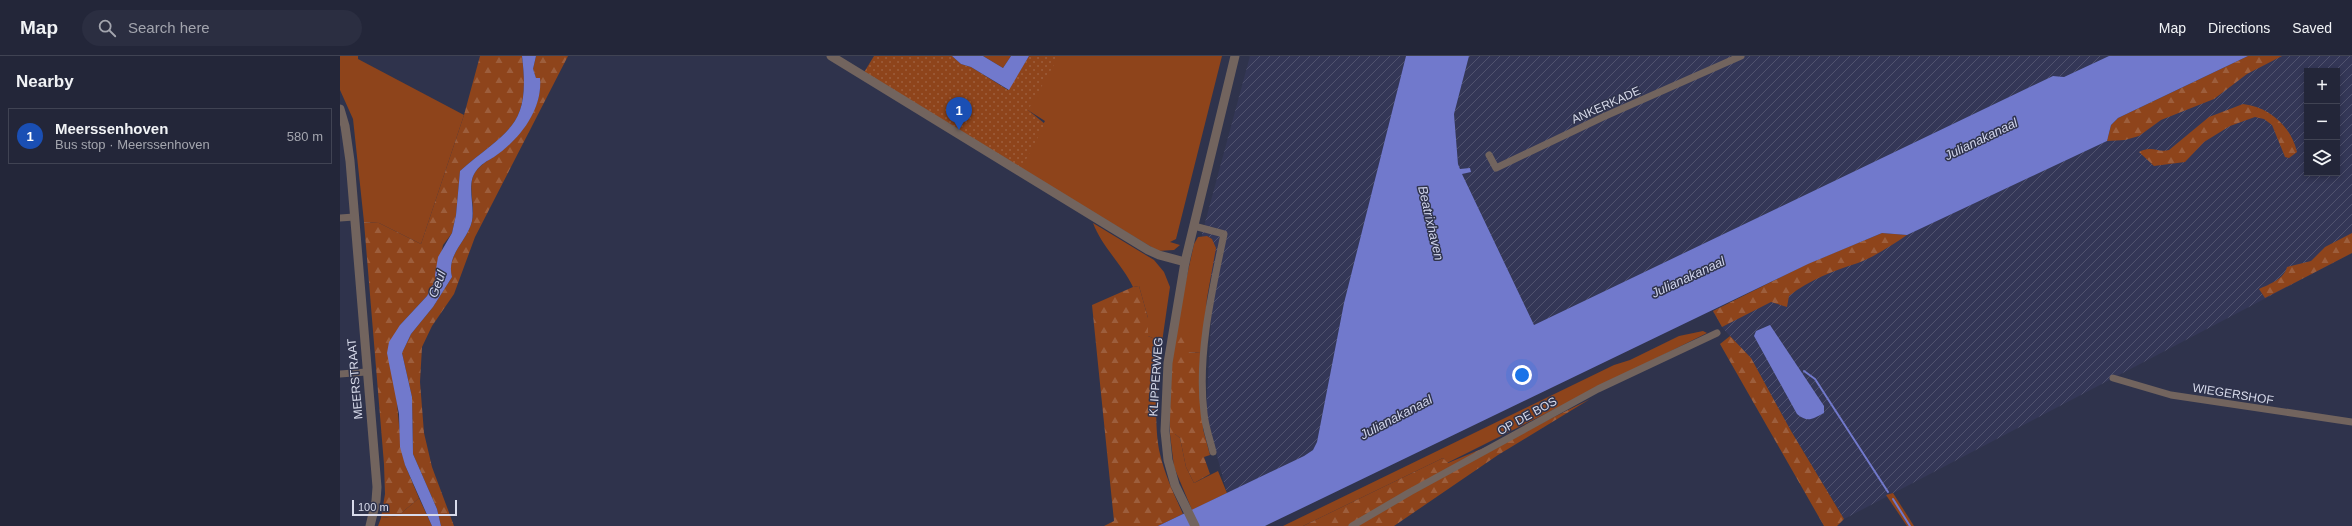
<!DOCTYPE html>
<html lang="en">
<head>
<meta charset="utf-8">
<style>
	:root { --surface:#232639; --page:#2b2e41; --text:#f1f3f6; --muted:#a3a5ae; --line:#404353; --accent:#95b2f1 }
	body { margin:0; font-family:Arial,sans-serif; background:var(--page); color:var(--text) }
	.controls { position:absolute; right:12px; top:12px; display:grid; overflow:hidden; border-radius:0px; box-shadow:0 2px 6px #0003 }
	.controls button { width:36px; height:36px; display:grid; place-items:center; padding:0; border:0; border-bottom:1px solid var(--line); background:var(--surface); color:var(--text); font:20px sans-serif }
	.scale { position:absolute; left:12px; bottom:10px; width:105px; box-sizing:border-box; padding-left:4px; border:2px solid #d8dbeb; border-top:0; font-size:11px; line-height:14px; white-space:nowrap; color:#d8dbeb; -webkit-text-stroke:3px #2f334c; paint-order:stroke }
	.you { position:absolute; left:1182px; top:319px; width:14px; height:14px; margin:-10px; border:3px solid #fff; border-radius:50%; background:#1a73e8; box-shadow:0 0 0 6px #1a73e833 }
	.badge { display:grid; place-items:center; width:26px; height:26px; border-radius:50%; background:var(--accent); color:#fff; font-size:13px; font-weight:700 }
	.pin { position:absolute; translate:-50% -33px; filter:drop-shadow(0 1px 2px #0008) }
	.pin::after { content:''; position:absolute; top:21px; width:14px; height:12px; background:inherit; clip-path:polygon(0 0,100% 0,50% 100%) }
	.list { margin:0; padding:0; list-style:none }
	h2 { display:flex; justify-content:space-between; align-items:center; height:52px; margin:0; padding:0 16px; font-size:17px }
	h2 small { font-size:13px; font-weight:400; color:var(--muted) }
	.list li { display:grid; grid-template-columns:26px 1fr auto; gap:12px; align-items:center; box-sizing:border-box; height:56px; margin:0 8px 8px; padding:0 8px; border:1px solid var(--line); border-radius:0px }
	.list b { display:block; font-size:15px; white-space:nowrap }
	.list p { margin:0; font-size:13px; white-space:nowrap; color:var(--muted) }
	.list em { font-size:13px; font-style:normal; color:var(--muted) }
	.icon { flex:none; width:22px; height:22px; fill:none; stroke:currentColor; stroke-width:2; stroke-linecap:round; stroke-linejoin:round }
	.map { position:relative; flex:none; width:2012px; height:470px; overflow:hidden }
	header { display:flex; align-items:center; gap:24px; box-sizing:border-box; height:56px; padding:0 20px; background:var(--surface); border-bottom:1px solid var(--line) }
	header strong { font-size:19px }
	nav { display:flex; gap:22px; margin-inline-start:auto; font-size:14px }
	.search { width:280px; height:36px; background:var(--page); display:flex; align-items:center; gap:10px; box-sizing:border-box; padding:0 14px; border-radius:22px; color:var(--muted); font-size:15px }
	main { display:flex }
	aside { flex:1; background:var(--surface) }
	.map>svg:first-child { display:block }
</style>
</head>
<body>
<header>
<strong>Map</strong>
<div class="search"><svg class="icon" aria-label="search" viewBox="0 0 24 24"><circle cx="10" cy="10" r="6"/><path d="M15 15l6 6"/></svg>Search here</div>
<nav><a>Map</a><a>Directions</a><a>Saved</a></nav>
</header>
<main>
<aside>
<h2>Nearby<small></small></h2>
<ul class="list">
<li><span class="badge" style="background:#1a4fb4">1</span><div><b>Meerssenhoven</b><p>Bus stop · Meerssenhoven</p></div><em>580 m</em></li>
</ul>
</aside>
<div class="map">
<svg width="2012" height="470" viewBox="0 0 2012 470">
	<defs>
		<pattern id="industrial-furrows" width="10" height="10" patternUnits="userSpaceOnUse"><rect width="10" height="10" fill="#343757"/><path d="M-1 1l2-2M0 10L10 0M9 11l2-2" fill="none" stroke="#51536f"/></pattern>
		<pattern id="forest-firs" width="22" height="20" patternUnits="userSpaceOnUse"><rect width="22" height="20" fill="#8e441b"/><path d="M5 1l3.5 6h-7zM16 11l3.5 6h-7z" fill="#9d5e3c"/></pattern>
		<pattern id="park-dots" width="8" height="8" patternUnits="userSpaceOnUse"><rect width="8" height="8" fill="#8e441b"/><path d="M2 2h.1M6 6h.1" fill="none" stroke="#9d5e3c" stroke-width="1.8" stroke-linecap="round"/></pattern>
	</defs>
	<rect width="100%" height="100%" fill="#2f334c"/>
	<g fill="url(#industrial-furrows)" fill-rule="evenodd">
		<polygon points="910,0 1066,0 1004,247 977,386 973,394 964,400 887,437 866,359 872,247 870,204 864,199 862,178"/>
		<polygon points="1129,0 1769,0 1724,21 1713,20 1194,269 1121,118 1131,116 1120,113 1118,108 1114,58"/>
		<path d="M1908 0H2012V197L1504 463 1402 294 1382 271 1373 255 1406 239 1567 179 1767 85V77ZM1967 15H1997V117H1967Z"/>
	</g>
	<g fill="#8e441b">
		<polygon points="0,0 18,0 18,3 124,59 81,188 39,167 24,166 13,63 0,34"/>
		<polygon points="643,0 671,0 663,12"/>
		<polygon points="713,0 882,0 836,183 830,186 840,189 834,194 818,195 678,111 705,65 683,51"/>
		<path d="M753 167 814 204 824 216 830 231 822 286 808 280V262L799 230 793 231C782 208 762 191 753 167Z"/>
		<polygon points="867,180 872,183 876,192 867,242 862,297 848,296 834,278 854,188 858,181"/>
		<polygon points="1363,275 1367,277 1107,407 1103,402 963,470 943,470 1274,309 1290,304 1339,280"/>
		<polygon points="830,378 835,378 840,382 846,411 854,427 878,415 887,437 852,454 834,411"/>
		<polygon points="1553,437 1574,470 1567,470 1546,439"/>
		<polygon points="79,442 92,470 38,470 41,462 58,460"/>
	</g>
	<g fill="url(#forest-firs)">
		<path d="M140 0H182C191 72 168 73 120 115L116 159 112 177 103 189 96 223 87 240 60 269 56 337 59 369 65 409 79 442 58 460 41 462 45 438 44 408 24 166 39 167 81 188 124 59Z"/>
		<path d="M196 0H228L135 181 114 238 92 270 82 291 80 326 84 377 92 411 114 470H101L97 453 73 398 72 341 62 297 71 278 93 251 112 221C106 198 127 186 132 165 136 149 126 128 136 115 142 107 151 103 159 97 181 80 202 53 200 23H196L193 13Z"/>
		<polygon points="1908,0 1942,0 1907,18 1874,43 1821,64 1799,80 1785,84 1767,85 1771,69 1778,62"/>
		<path d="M1903 48C1929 51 1951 70 1957 96L1949 102 1945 101 1932 69 1924 63 1915 61 1890 70 1864 86 1845 106 1814 110 1799 96C1812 89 1817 97 1829 94L1869 61Z"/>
		<path d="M1542 177 1567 179C1552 189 1536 200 1518 207 1493 215 1469 224 1449 240L1447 251 1431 246 1382 271 1373 255 1467 208Z"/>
		<path d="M2012 177V197L1925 242 1919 233C1930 228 1944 223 1947 211L1971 205 1985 191Z"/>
		<path d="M799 230 808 262V280L822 286C817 316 813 369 820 398 825 419 834 438 843 458L818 470H764L774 465 752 249 793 231Z"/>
		<polygon points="834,278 850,281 848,296 862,297 863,373 870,399 864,401 870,418 854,427 846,411 840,382 835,378 830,378 829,322"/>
		<polygon points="1390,280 1411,302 1451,375 1504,463 1497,470 1484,470 1380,288"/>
		<polygon points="1250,343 1158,399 1054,470 963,470 1103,402 1108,407 1196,370"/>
	</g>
	<polygon fill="url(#park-dots)" points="534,0 612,0 621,8 631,11 668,34 689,0 719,0 688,54 705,68 681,113 523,18"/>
	<g fill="#7179cc">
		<path d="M182 0H196L193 13 196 22H200C203 54 179 84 154 101 147 105 141 108 136 115 126 128 135 149 132 165 127 186 106 198 112 221L93 251 71 278 62 297 72 341 73 398 97 453 101 470H92L65 409 60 391 59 358 47 297 49 286 60 269 87 240 96 223 95 219 98 201 112 177 116 159 120 115C168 73 191 72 182 0Z"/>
		<polygon points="612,0 643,0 663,12 671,0 689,0 669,34 631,11 621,8"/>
		<polygon points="1066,0 1129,0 1114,58 1118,108 1120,113 1130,112 1131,116 1122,118 1194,269 1713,20 1724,21 1769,0 1908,0 1778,62 1771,69 1767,85 1567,179 1542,177 1468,208 925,470 818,470 964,400 973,394 977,386 1004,247"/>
		<path d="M1430 269 1484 350V357C1472 363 1468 367 1457 358L1414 280 1416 275Z"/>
	</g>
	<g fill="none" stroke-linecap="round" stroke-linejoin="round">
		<g stroke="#7179cc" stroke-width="2">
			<polyline points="1464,315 1475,323 1548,436"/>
			<polyline points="1553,443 1570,470"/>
		</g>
		<g stroke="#72645e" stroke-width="7">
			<polyline points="1149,99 1156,112 1263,61 1401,0"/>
			<polyline points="0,162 14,161"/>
			<path d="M854 170 884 178C872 235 857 299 864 357 865 370 870 383 873 396"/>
			<polyline points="0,318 26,316"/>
			<polyline points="1773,322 1831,339 2012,366"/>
			<polyline points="1012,470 1070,436 1258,333 1377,277"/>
		</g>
		<g stroke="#72645e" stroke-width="9">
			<polyline points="491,0 808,194 819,199 845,206"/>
			<polyline points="0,53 5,70 10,105 37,431 36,445 30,470"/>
			<polyline points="855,470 835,429 828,404 825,375 828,307 845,206 895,0"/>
		</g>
	</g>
	<g text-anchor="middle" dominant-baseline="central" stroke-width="3" stroke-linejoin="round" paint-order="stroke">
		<g font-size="12" fill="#d8dbeb" stroke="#2f334c">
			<text transform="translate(1266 49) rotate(-24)">ANKERKADE</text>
			<text transform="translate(816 321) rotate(-86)">KLIPPERWEG</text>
			<text transform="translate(15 323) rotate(-95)">MEERSTRAAT</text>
			<text transform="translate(1893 338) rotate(9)">WIEGERSHOF</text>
			<text transform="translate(1187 360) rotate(-29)">OP DE BOS</text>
		</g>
		<g font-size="13" font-style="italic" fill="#d0d4eb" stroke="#2f334c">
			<text transform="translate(1641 83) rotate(-26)">Julianakanaal</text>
			<text transform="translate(1091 167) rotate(77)">Beatrixhaven</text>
			<text transform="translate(1348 221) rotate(-25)">Julianakanaal</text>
			<text transform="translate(97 228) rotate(-70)">Geul</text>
			<text transform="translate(1056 361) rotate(-28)">Julianakanaal</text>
		</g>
	</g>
</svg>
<div class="controls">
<button>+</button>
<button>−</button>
<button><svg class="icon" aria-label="layers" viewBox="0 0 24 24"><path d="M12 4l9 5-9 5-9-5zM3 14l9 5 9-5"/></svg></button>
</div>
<div class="scale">100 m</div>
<div class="you"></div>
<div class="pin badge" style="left:619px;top:74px;background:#1a4fb4">1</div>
</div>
</main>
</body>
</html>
